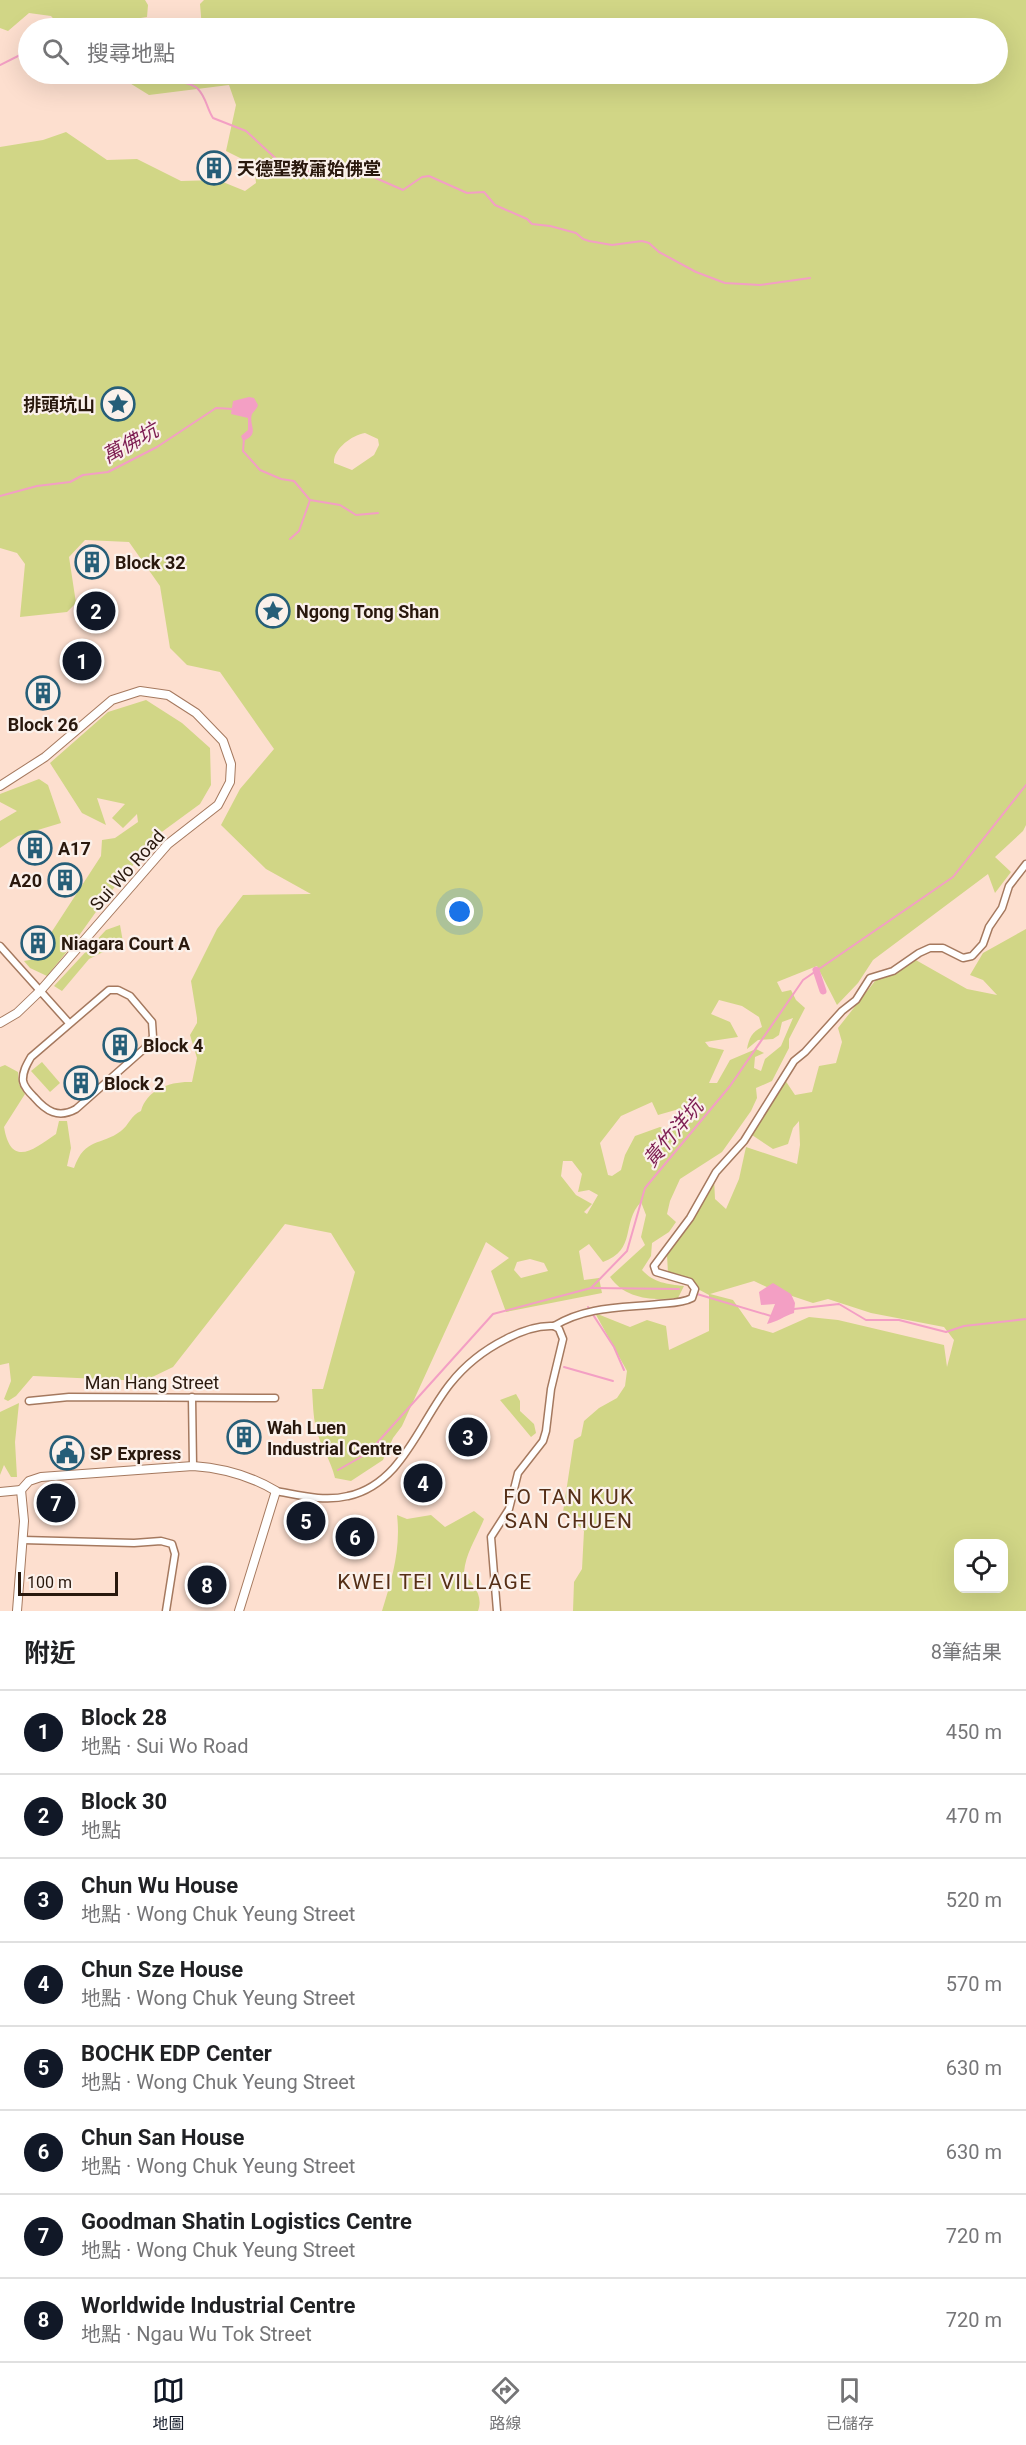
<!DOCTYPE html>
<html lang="zh-TW">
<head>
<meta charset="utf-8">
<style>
	:root { --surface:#fff; --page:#f6f6f6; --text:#202124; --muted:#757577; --line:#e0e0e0; --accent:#111827 }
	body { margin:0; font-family:Roboto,"Noto Sans TC",sans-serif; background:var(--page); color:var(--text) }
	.controls { position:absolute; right:18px; bottom:18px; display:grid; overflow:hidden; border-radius:12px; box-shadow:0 6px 24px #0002 }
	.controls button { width:54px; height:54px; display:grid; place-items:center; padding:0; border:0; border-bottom:2px solid var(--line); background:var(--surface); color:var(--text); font:30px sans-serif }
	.scale { position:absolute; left:18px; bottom:15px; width:100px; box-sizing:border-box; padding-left:6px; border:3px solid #29180d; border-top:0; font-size:16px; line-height:21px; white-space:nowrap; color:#29180d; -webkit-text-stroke:4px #fbf1eb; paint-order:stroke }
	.you { position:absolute; left:460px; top:912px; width:21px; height:21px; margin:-15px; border:4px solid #fff; border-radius:50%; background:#1a73e8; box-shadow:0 0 0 9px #1a73e833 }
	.badge { display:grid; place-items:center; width:39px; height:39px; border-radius:50%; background:var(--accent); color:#fff; font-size:20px; font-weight:700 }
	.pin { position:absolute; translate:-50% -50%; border:3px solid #fff; box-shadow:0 2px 6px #0006 }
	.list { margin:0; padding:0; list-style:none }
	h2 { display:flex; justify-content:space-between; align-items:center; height:78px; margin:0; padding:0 24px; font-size:26px }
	h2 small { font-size:20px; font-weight:400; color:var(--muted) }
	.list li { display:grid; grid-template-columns:39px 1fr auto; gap:18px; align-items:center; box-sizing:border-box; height:84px; padding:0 24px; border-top:2px solid var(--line) }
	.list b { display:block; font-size:22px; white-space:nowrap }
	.list p { margin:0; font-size:20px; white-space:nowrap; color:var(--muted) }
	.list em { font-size:20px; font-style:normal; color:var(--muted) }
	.icon { flex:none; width:33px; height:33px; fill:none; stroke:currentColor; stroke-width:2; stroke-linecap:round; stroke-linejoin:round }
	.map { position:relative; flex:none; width:1026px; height:1611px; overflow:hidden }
	.search { position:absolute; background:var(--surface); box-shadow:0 6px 24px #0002; left:18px; right:18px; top:18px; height:66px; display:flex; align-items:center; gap:15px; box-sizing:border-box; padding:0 21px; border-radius:33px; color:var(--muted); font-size:22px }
	.sheet { height:750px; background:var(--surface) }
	nav { display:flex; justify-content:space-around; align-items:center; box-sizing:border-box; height:84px; border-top:2px solid var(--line); background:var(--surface); font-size:16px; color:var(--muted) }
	nav a { display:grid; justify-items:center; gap:3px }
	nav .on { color:var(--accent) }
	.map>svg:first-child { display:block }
</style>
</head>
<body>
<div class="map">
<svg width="1026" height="1611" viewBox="0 0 1026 1611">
	<rect width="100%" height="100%" fill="#fddfcf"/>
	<g fill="#d1d686" fill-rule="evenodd">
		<polygon points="0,0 145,0 148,5 147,17 128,20 120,28 62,28 51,16 29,13 8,31 0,28"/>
		<path d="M204 0H1026V825L1023 831 995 857 1011 872 995 893 988 874 873 960 858 983 837 1005 817 966 777 982 782 992 791 990 796 1000 805 1008 789 1039V1048L772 1081 756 1088 757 1098 751 1111 722 1152 680 1179 670 1201 667 1214 676 1222 669 1232 652 1243 651 1256 642 1270C654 1283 667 1284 684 1286L678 1298C653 1301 625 1299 610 1277L645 1245 641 1237 646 1215 641 1202C621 1223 637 1250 603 1262L589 1244 579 1251 584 1280 599 1278 602 1293 506 1312 491 1271 509 1258 486 1242 402 1426 393 1438 383 1460 351 1481 335 1478C331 1460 320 1446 316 1428 313 1416 313 1402 312 1389H323L355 1272 331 1233 285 1224 173 1367 144 1381 33 1376 16 1396 8 1401 4 1399 11 1381 9 1363 0 1365V1067L5 1065 18 1072 19 1084 25 1094 4 1127C11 1168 33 1150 56 1134L59 1121H67L71 1148 67 1166 74 1168C85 1137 101 1146 121 1131 129 1125 131 1115 141 1111 147 1089 171 1081 192 1082L197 1058 190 1035 197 1023V1018L191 981 217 929 243 895 311 894 266 869 221 825 240 789 274 749 220 672 187 665 170 648 160 586 129 542 85 540 69 557 76 603 67 612 20 617 25 564 17 553 0 548V147L43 140 66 132 107 160 137 159 181 181 218 180 245 191 256 183 254 165 226 151 236 105 229 85 149 95 128 82 131 74H998V28H202L200 4ZM365 433 378 439 379 445 374 455 352 470 334 463C333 449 352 435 365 433ZM719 1000 742 1006 759 1017 762 1027C752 1032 749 1038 747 1049L758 1040 773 1039 779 1035 782 1022 793 1018 781 1046 765 1059 761 1071 754 1068 755 1057 764 1053 756 1049 730 1060 717 1083H709L724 1050 709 1047 705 1042 738 1037 730 1022 711 1014ZM652 1102 658 1115 679 1109 685 1112 670 1131 660 1127 635 1136 625 1155 621 1170 612 1176 608 1175 600 1143 621 1116ZM563 1161H572L582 1174 578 1192 589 1190 598 1195 587 1214 584 1212 592 1204 576 1195 561 1176ZM530 1259 544 1263 548 1271 521 1278 514 1270 517 1262Z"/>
		<polygon points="146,700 182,723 210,748 211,785 200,804 159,834 108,895 73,944 47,976 30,968 24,961 40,958 49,936 101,856 102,840 115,838 138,822 137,814 123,828 112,818 125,804 97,798 106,825 82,813 50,763 108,712"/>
		<polygon points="39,779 48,785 61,823 18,836 0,848 0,821 17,811 0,802 0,794"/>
		<polygon points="120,925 123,942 89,959 62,991 54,986 106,930"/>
		<path d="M1026 929V1611H573L574 1582 582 1569 584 1531 563 1512 574 1440 581 1436 584 1421 599 1408 617 1398 625 1386 627 1371 595 1313 630 1327 647 1320 666 1326 669 1350 709 1331V1295L668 1273 667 1255 714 1178 715 1199 726 1209 739 1179 746 1147 797 1164 800 1145 799 1121 793 1128 788 1144 773 1149 746 1131 785 1080 795 1095 812 1092 819 1066 836 1063 842 1042 838 1028 879 976 914 959 967 989 997 995 983 980 970 975 983 953ZM754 1281 771 1289 813 1303 828 1299 871 1313 944 1327 954 1340 947 1367 944 1345 838 1320 809 1317 773 1333 752 1327 733 1300 710 1294ZM958 1544H1004V1588H958Z"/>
		<polygon points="42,1062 60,1083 50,1092 31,1071"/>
		<polygon points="516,1394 520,1401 520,1411 534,1424 536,1433 531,1437 500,1400"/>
		<polygon points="19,1403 15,1442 17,1477 11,1477 4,1465 0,1475 0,1412"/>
		<path d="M474 1511 484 1519C477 1537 466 1552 464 1572 472 1585 484 1594 478 1611H382C392 1579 401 1549 397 1515L407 1519 431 1515 445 1527Z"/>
	</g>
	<g fill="#f39fc4">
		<path d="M249 397 254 398 258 405C257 409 254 411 252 414 248 425 261 434 243 441L241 436 248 430V418L231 414 233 401Z"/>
		<path d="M773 1283 791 1294 795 1303 794 1313C784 1316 777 1322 767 1324L775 1304 761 1305 759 1292Z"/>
	</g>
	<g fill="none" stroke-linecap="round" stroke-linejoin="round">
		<g stroke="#f39fc4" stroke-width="2">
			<polyline points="0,65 28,51"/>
			<path d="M114 74 123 78C139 79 187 78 198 89 206 97 207 109 213 118L246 131 285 167 312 172 346 165 403 190 422 177 429 176 467 193 484 192 495 205 527 219 532 224 550 226 576 233 583 239 589 241 612 245 642 241 649 243 659 252 696 272 725 283 760 285 810 278"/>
			<polyline points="244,439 243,451 260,470 281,479 294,481 310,500 299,531 290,539"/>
			<polyline points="0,496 37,486 70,482 83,475 108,472 157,447 216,408 233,409"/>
			<polyline points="310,500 340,505 356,515 378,513"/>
			<polyline points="592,1288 679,1289"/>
			<polyline points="697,1294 771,1316"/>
			<polyline points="588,1307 614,1347 624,1370"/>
			<polyline points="794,1309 839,1304 866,1320 899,1320 946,1332 964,1326 1026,1319"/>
			<polyline points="564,1367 613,1381"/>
			<polyline points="338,1470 368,1453 493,1314 591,1288 627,1251 645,1188 730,1086 803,980 953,877 1026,785"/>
		</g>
		<polyline stroke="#f39fc4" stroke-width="7" points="816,970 823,991"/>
		<g stroke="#a5795f" stroke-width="9">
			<g id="minor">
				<polyline points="0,946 69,1023"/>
				<path d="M109 990H118L130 996 152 1022 153 1037 145 1048 76 1109C58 1119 46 1111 34 1097 29 1092 24 1087 23 1081 22 1072 27 1064 31 1057Z"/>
				<path d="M554 1326C587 1306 622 1308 659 1304 670 1303 683 1303 692 1298L695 1289 690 1282 656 1272 654 1266 690 1218 716 1172 744 1141 794 1061 805 1052 842 1011 856 1000 870 978 893 971 919 953 930 948H943L963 958 972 956 983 944 989 927 1002 908 1009 886 1026 864"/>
				<polyline points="192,1397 193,1466"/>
				<polyline points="29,1401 69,1397 275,1398"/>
				<path d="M276 1491C299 1495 324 1502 348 1496 402 1484 419 1423 450 1384 465 1365 484 1350 506 1339 521 1331 538 1325 554 1326"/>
				<polyline points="23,1540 134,1543 161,1541 172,1544 175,1554 166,1611"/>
				<polyline points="497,1611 491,1537 509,1509 518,1473 543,1441 546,1431 551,1389 563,1339 559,1329 554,1326"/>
			</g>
		</g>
		<g stroke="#a5795f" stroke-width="10">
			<g id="tertiary">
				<polyline points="0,786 45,757 112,700 140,691 168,695 196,713 223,741 231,764 230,782 218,805 168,844 41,990 17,1013 0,1023"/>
				<path d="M21 1490 29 1481 41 1477 193 1466C222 1468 251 1476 276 1491L239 1611"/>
				<polyline points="0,1492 21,1490"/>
				<polyline points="17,1611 24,1521 21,1490"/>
			</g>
		</g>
		<use href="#minor" stroke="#fff" stroke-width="6"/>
		<use href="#tertiary" stroke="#fff" stroke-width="8"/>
	</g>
	<defs>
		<g id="building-ring" transform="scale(1.725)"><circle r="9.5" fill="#fbf1eb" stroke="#265e78" stroke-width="1.5"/><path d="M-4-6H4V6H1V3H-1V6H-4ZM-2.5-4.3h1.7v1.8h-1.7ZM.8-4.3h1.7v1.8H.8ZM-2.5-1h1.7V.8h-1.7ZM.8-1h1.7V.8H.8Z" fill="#265e78"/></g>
		<g id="sight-ring" transform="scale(1.725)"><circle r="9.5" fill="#fbf1eb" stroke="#265e78" stroke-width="1.5"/><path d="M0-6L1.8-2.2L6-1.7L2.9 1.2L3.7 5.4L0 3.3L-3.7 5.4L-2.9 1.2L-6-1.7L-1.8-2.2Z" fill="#265e78"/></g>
		<g id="civic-ring" transform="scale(1.725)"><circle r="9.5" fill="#fbf1eb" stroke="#265e78" stroke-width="1.5"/><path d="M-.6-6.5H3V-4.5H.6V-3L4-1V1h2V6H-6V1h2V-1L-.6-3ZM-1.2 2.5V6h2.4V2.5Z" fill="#265e78"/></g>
	</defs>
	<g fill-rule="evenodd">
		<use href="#building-ring" x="214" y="168"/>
		<use href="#sight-ring" x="118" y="404"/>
		<use href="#building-ring" x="92" y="562"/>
		<use href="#sight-ring" x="273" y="611"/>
		<use href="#building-ring" x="43" y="693"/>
		<use href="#building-ring" x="35" y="848"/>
		<use href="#building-ring" x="65" y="880"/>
		<use href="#building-ring" x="38" y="943"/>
		<use href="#building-ring" x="120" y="1045"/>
		<use href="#building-ring" x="81" y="1083"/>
		<use href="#building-ring" x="244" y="1437"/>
		<use href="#civic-ring" x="67" y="1453"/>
	</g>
	<g text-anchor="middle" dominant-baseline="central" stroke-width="4.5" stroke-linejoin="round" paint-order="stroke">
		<g font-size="18" font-weight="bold" fill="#29180d" stroke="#fbf1eb" text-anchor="start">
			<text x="237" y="168">天德聖教蕭始佛堂</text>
			<text x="95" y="404" text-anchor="end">排頭坑山</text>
			<text x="115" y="562">Block 32</text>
			<text x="296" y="611">Ngong Tong Shan</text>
			<text x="43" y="724" text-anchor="middle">Block 26</text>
			<text x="58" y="848">A17</text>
			<text x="42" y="880" text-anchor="end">A20</text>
			<text x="61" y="943">Niagara Court A</text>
			<text x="143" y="1045">Block 4</text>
			<text x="104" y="1083">Block 2</text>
			<text x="267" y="1427">Wah Luen<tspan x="267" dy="21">Industrial Centre</tspan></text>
			<text x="90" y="1453">SP Express</text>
		</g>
		<g font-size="18" fill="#29180d" stroke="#fbf1eb">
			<text transform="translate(127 870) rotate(-48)">Sui Wo Road</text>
			<text x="152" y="1382">Man Hang Street</text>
		</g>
		<g font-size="20" font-style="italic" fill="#7d1d52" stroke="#fbf1eb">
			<text transform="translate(130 443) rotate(-29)">萬佛坑</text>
			<text transform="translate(673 1133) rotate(-50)">黃竹洋坑</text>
		</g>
		<g font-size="21" letter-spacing="1.5" fill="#552f17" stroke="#fbf1eb">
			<text x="569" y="1497">FO TAN KUK<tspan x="569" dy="24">SAN CHUEN</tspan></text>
			<text x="435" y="1582">KWEI TEI VILLAGE</text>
		</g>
	</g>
</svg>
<div class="controls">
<button><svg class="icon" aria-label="locate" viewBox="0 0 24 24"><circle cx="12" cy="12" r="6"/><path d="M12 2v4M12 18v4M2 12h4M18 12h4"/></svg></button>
</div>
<div class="scale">100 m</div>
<div class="you"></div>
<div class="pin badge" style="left:82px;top:661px">1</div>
<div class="pin badge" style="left:96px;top:611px">2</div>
<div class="pin badge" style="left:468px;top:1437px">3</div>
<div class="pin badge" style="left:423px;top:1483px">4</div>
<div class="pin badge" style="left:306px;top:1521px">5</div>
<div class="pin badge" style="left:355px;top:1537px">6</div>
<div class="pin badge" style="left:56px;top:1503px">7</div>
<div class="pin badge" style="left:207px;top:1585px">8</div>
<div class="search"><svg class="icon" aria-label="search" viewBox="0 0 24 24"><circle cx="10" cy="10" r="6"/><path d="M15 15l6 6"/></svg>搜尋地點</div>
</div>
<section class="sheet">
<h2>附近<small>8筆結果</small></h2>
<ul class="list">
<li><span class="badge">1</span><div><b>Block 28</b><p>地點 · Sui Wo Road</p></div><em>450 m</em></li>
<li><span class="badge">2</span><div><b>Block 30</b><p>地點</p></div><em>470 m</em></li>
<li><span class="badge">3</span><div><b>Chun Wu House</b><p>地點 · Wong Chuk Yeung Street</p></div><em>520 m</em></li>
<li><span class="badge">4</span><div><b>Chun Sze House</b><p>地點 · Wong Chuk Yeung Street</p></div><em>570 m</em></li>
<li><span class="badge">5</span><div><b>BOCHK EDP Center</b><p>地點 · Wong Chuk Yeung Street</p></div><em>630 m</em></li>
<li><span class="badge">6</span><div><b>Chun San House</b><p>地點 · Wong Chuk Yeung Street</p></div><em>630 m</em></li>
<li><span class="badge">7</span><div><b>Goodman Shatin Logistics Centre</b><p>地點 · Wong Chuk Yeung Street</p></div><em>720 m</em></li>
<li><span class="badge">8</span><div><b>Worldwide Industrial Centre</b><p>地點 · Ngau Wu Tok Street</p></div><em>720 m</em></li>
</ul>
</section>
<nav>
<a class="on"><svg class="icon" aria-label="map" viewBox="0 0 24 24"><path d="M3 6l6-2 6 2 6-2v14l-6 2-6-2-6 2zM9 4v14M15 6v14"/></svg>地圖</a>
<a><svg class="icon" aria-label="directions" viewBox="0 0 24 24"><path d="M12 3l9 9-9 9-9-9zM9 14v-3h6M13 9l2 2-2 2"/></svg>路線</a>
<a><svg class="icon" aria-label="saved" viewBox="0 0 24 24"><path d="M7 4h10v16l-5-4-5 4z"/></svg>已儲存</a>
</nav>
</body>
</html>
